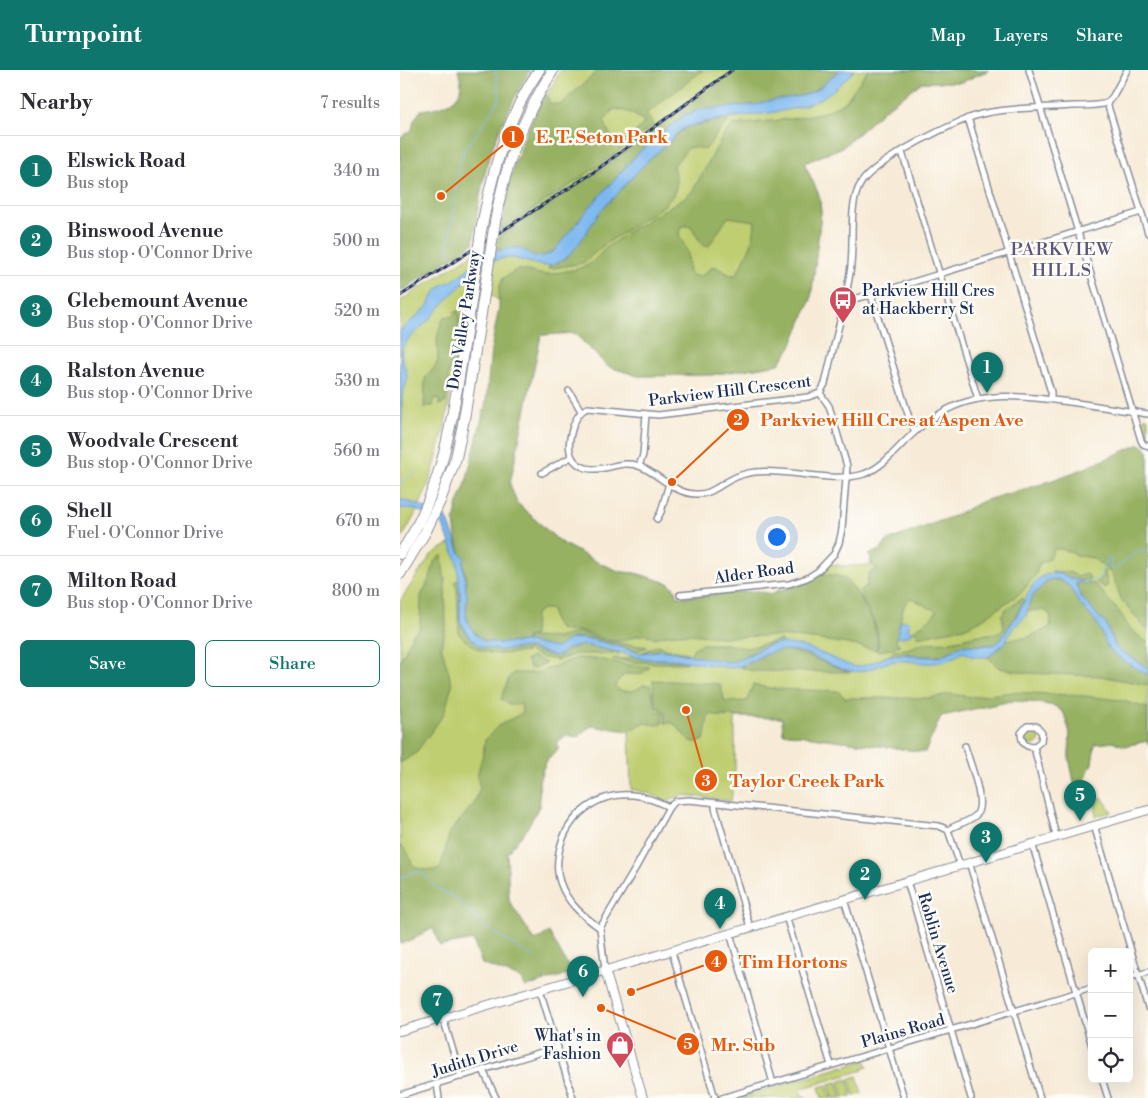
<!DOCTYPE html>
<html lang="en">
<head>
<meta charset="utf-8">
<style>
	:root { --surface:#fff; --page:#f2f2f3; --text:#2b2b33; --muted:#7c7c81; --line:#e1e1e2; --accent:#0f766e }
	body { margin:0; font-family:"Libre Bodoni",serif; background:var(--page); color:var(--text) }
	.controls { position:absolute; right:15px; bottom:15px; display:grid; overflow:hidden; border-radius:8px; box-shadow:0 5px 20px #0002 }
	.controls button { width:45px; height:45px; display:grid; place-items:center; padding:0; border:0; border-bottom:1px solid var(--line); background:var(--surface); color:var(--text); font:25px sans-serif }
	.you { position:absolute; left:376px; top:466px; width:18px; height:18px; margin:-12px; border:4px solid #fff; border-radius:50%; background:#1a73e8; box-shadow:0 0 0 8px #1a73e833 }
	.badge { display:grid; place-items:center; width:32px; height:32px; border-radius:50%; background:var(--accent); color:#fff; font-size:16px; font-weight:700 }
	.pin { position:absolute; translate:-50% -41px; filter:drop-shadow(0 1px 2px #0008) }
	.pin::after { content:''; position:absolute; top:26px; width:18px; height:15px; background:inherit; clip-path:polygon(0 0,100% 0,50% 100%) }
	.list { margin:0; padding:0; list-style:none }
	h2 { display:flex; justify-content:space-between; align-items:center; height:65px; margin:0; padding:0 20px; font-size:21px }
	h2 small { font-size:16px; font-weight:400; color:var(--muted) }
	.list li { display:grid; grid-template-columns:32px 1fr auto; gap:15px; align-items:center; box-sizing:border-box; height:70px; padding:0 20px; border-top:1px solid var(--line) }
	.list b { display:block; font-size:19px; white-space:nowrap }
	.list p { margin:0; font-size:16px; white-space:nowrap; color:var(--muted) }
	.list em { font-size:16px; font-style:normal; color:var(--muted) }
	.actions { display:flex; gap:10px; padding:15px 20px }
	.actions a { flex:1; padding:11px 0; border:1px solid var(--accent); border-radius:8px; text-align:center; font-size:18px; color:var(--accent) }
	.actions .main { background:var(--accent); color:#fff }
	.icon { flex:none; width:28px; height:28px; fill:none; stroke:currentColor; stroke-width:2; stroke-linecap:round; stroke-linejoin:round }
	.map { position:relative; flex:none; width:748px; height:1028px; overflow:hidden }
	header { display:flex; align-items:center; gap:30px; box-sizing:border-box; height:70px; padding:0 25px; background:var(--accent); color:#fff }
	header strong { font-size:24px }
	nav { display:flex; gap:28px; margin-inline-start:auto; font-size:18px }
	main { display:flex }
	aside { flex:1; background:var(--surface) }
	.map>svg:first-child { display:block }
</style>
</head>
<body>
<header>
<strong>Turnpoint</strong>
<nav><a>Map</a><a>Layers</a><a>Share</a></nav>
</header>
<main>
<aside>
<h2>Nearby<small>7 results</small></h2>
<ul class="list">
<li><span class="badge">1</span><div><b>Elswick Road</b><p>Bus stop</p></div><em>340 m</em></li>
<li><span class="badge">2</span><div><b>Binswood Avenue</b><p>Bus stop · O'Connor Drive</p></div><em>500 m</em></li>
<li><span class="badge">3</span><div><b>Glebemount Avenue</b><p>Bus stop · O'Connor Drive</p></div><em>520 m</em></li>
<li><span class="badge">4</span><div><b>Ralston Avenue</b><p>Bus stop · O'Connor Drive</p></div><em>530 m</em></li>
<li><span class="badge">5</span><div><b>Woodvale Crescent</b><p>Bus stop · O'Connor Drive</p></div><em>560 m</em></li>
<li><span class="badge">6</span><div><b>Shell</b><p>Fuel · O'Connor Drive</p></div><em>670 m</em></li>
<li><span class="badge">7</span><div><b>Milton Road</b><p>Bus stop · O'Connor Drive</p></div><em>800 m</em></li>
</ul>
<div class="actions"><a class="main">Save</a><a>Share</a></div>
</aside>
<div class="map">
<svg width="748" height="1028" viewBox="0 0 748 1028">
	<rect width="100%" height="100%" fill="#fdfcf7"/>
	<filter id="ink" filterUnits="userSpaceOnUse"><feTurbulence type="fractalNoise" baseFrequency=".02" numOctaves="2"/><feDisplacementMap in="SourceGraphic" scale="10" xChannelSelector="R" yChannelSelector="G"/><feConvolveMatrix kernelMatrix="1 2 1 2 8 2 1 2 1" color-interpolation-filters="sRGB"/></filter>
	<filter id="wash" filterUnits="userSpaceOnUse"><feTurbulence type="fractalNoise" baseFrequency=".0096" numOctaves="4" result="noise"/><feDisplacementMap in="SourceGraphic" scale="20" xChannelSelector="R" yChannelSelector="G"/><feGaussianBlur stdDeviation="1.12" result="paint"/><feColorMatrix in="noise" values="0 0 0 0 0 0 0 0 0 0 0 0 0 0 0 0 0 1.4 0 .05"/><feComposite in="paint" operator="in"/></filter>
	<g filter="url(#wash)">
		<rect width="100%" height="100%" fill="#f7ebd7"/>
		<g fill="#bfce70" stroke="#6d7e67">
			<path d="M161 0H589L562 12H522L485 39 443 77 404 93 419 125 421 142 411 229 391 276 379 294 311 305 238 306 207 296 175 263 141 265 92 225 63 239C51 315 45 405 0 470V231L100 166 104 137 135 43Z"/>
			<polygon points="744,348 748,348 748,372 745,368 741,354"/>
			<polygon points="740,374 748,380 748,675 747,671 725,676 714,672 695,674 692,693 677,726 669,687 670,663 664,643 655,636 632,632 611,631 541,646 525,682 383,663 382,648 335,647 335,698 331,731 283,725 265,731 251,724 231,719 229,661 191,656 177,667 167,665 157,672 158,679 145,693 139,711 140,735 126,760 107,783 109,831 135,871 82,894 73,870 40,876 33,858 12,870 0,874 0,531 31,485 117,433 160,472 198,493 221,502 235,503 268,513 276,520 277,527 358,521 371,524 379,520 396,516 419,505 430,494 444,496 471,495 470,484 481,480 487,471 554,446 583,431 642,414 683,399"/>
			<circle cx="632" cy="667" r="8"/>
			<polygon points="702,727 712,742 696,746 696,733 700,728"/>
			<polygon points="465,990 468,996 463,998 463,1000 400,1019 402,1025 407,1028 338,1028 411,1006 413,1009 413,1006 444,996 445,998 447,997 447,996"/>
			<polygon points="457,1006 462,1023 454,1026 449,1009"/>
			<polygon points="447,1009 452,1026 444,1028 439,1012"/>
			<polygon points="437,1012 442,1028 433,1028 429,1014"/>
			<polygon points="427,1015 431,1028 422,1028 419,1017"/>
		</g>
		<g fill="#97b162" stroke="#597060" fill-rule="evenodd">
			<path d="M58 0H130C116 24 103 50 93 76 82 107 77 142 73 174L0 222V68L12 60 14 50 21 40C36 38 59 35 61 16 61 11 59 5 58 0Z"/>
			<path d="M199 0H303L246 44 254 55 180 109 101 160C107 108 121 68 146 23L150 34H161ZM214 39 229 42 244 51 243 54C232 65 229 72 213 71L204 51Z"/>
			<path d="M337 0H440C429 9 419 20 405 25 374 37 331 36 298 40L291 44 286 45 239 82 206 119 154 181 142 187 135 186 116 178 98 180 100 166 203 98Z"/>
			<path d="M468 0H589L562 12H522L485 39 443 77 404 93 419 125 421 142 411 229 391 276 379 294 311 305 238 306 207 296 175 263 141 265 110 414 117 433 160 472 199 493 221 502 235 503 268 513 276 520 277 527 358 521 371 524 409 511 419 505 425 504 443 507 448 511 455 521H456C467 539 481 559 476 580 442 572 405 567 369 566 354 566 339 567 323 567 300 566 278 560 255 568 240 559 232 571 218 571 204 572 193 563 180 561 173 560 167 563 160 559 153 555 153 546 151 539H142L135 544 134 565 126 568V572L98 573 84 571 80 569 70 556 66 546V508L63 492 56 468 54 451 58 433 65 416 86 332 91 280 99 237V218L103 208 118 199 145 205 177 199 190 194 207 177 228 162 287 126 293 120 325 63 333 55 398 48 427 41 445 32ZM328 147 355 151C354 175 347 184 336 205H331L314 196 301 206H294L289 202 288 184 279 164 281 156H291L302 175 308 177Z"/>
			<path d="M327 49 328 53 325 54 305 80 296 77 288 78 273 96C276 106 279 116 273 125 269 130 266 130 265 135L204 175 183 193 148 199 150 195 167 187 204 136 214 128 223 115 243 95 286 57Z"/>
			<path d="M58 241C63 250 52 290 49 301 48 305 49 309 48 313 48 319 47 326 46 332L39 335V329L35 328 33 336H28L24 338 25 308 34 298 38 291 37 268 41 253 45 246 52 247 55 242Z"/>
			<path d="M740 374 748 380V559L744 557 721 529 712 504 693 488 675 485 671 482 660 479H654L649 489 639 494 636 504 622 522 581 550 564 558 517 567V563L514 561C521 553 529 553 536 542L534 539C525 538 520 531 511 528L505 534 502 542 496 572 500 575 491 579 477 581C483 554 464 543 460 520L467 516C468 504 466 503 478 499L472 495 470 484 481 480 487 471 554 446 583 431 642 414 683 399Z"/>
			<polygon points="42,485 44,507 45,508 46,558 41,576 52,615 44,644 15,684 0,693 0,591 13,564 20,558 21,526 30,508 34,492"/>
			<polygon points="704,500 708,515 705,518 696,512 702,508"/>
			<path d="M652 501 672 503 677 507 687 503 690 509C676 515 666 503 653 503Z"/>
			<path d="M59 509 60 551C72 582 98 580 126 578V582C97 585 81 587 59 564L57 520 55 512Z"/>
			<path d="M651 509 660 510 669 516 679 533 697 553 708 578 723 591 748 605V615L700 606 626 603 599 598 588 587 599 579 607 570 629 567 650 557 651 548 650 544 643 540 627 541C628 528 639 515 651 509Z"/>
			<polygon points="676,513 695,514 721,544 729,557 743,570 748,572 748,598 716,578 706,554 682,528"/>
			<polygon points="622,528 624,531 603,567 595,574 561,576 540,586 520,586 505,583 489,586 494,581 506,579 524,573 546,572 579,565 599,563 604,558 602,544 606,539"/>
			<path d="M179 562 205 571 247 577 237 581C218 577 198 569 179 568 164 567 167 574 158 577 152 580 135 572 127 572L128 568 130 567 157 568Z"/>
			<polygon points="381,570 381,573 367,575 333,592 322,592 290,585 294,578 300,574 327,574 347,578"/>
			<polygon points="184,575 218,582 219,584 177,584 158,590 143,588 128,581 128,578 129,578 149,585 160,585 169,578"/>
			<polygon points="258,575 265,579 288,583 288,584 258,580 241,583"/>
			<path d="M377 580C405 580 425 596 451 602L353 601 340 597 360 586Z"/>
			<path d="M233 586 242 589 287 591 286 593C261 593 237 594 213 589H227Z"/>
			<polygon points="133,587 146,593 135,598 130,598 126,590"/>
			<path d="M177 588 198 589 228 595 250 597 240 605C228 603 220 604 215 616L218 620C228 622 235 622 243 615H250L257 641 263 643 262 654 258 655 244 653 229 661 191 656 177 667 167 665 157 672 158 679 145 693 139 711V735L126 760 107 783 109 831 135 871 149 862 172 903 125 917 120 908 82 894 73 870 40 876 33 858 12 870 0 874V775C19 788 0 801 37 800L41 796 50 762 74 734 80 718 77 706 83 684 85 670 98 656 122 643 121 634 110 635 101 629 109 608 113 603H136Z"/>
			<path d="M253 610 320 614 325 632 347 631 353 615 376 619 438 621 445 628H530L550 624 571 627 614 622 684 626 719 630 748 638V675L747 671 725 676 714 672 695 674 692 693 677 726 669 687 670 663 664 643 655 636 632 632 611 631 541 646 525 682 383 663 382 648 317 646 312 644 308 647 304 670C287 678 284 661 273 653H265V642L259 639 254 626Z"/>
		</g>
		<g fill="#7cb8ee" stroke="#4c74a6">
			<path d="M440 0H455C444 10 433 22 420 29 380 49 330 42 288 57 280 59 271 70 265 76 246 92 230 108 215 127 211 130 207 133 204 137 191 152 183 172 168 186 143 209 125 183 100 189 74 196 42 236 24 255 16 262 5 270 2 280 0 291 8 300 7 309 7 317 1 323 2 331 2 352 3 374 0 395V261L27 237 34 224 42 215 52 211 83 187 95 181 111 178H120L135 186 142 187 154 181 187 140 239 82 286 44H291L297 40 360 34 363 32 405 25 418 19Z"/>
			<path d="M0 429 19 435 47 448 60 483 65 488 63 492 67 527 66 542 67 551 75 564 84 571 98 573 129 572 155 578 160 576 167 570 177 568 191 569 241 583 263 580 328 592C346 592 360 573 380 573 406 573 429 588 452 596 461 600 481 587 492 585 507 582 521 588 537 587 547 586 552 579 561 576 571 574 587 577 595 574 601 571 603 566 607 560 611 553 616 548 619 541 628 526 632 505 653 503 664 502 670 510 681 511L682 513H676V515L682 528 706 554 716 578 748 598V605L723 591 708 578 697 553 679 533 669 516 660 510 655 509 648 510 636 522 630 531 626 546 613 558 605 573 588 587H572L564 582C555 586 546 592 536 593 521 595 506 588 490 592 477 595 465 604 450 601 429 597 410 581 389 580 362 579 351 597 331 598L274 589H242L223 583 184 575 169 578 160 585 155 586 129 578 98 580 79 576 69 566 60 551V524L57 491 42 453 40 450 16 440 0 438Z"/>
			<polygon points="501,550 510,552 508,558 510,561 514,561 508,566 496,568"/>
		</g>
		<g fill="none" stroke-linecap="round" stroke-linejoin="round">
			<g stroke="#7cb8ee" stroke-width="1">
				<path d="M50 186C45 176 59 93 64 81 69 72 78 62 84 53 90 45 95 36 100 27L95 0"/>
				<polyline points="0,412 4,411 17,402"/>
				<polyline points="708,488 711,490 710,498 715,499 739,480 748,479"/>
				<polyline points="681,513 691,511 700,508 702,499 708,489"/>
				<polyline points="0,808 11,803 22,802 32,814 38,819 56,828 85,857 136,889"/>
			</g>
		</g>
	</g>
	<g filter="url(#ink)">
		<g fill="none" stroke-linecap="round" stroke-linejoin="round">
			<g stroke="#898d9a" stroke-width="8">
				<g id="street">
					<polyline points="629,0 741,370 743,374 748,376"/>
					<path d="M727 0 713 26 707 33C697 36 685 36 673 36 645 38 614 37 586 43 559 48 476 90 461 113 447 136 455 176 450 203 444 240 433 277 425 314L420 323 408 327 258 345 188 338C174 342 165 374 172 387 174 392 181 397 186 398 203 403 222 389 239 396 258 403 274 424 296 424 310 425 318 416 330 410 337 406 346 403 355 402 388 398 432 414 464 404 486 396 499 375 516 361 523 354 532 349 541 343 582 318 632 327 677 333 701 337 724 340 748 344"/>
					<polyline points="707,33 748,163"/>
					<polyline points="568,48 651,322 651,329"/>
					<polyline points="502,82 578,329"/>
					<polyline points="471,225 511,354 515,361"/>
					<polyline points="446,228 457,228 471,225 741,142"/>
					<polyline points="169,321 181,341"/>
					<polyline points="239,396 243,385 246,344"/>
					<polyline points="142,403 171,387"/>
					<polyline points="257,449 261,442 269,413"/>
					<polyline points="280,525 389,514 407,508 418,501 434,484 439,473 442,459 447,396 429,336 420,323"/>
					<path d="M634 677C625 677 621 672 621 663L627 656H636L642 663 641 671 634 677 656 766"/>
					<polyline points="315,733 315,738 350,857"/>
					<polyline points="694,755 748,938"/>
					<path d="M548 760C556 754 570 752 576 745 587 733 569 691 565 676"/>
					<polyline points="632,773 692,976"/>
					<polyline points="569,792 640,1028"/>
					<polyline points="507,811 571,1028"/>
					<polyline points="444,829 504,1028"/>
					<polyline points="386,846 431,995"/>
					<path d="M200 858C183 846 167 833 160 812 157 803 157 792 159 782 166 747 196 722 233 725 246 726 258 732 269 737"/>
					<polyline points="330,863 373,1013"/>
					<polyline points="272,882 315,1028"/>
					<polyline points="205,900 200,858 235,799 269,737 276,731 289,730 539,756 548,760 560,795"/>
					<polyline points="729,907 748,902"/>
					<polyline points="140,920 173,1028"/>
					<polyline points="43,948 61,1007"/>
					<polyline points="83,1000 96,1028"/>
					<polyline points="702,1009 708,1028"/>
					<polyline points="37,1014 39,1028"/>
					<polyline points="0,1025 158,977"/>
					<polyline points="322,1028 692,918"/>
				</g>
			</g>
			<g stroke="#898d9a" stroke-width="10">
				<g id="secondary">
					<polyline points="205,900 243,1028"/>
					<polyline points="0,961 748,740"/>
				</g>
			</g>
			<g stroke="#898d9a" stroke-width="12">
				<g id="highway">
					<path d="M95 152C105 95 122 49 153 0"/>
					<path d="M81 161C92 104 106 48 139 0"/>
					<path d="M0 484C50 412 55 323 70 239"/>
					<polyline points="0,504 26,461 40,431 56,388 64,349 83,231"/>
				</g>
			</g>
			<use href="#street" stroke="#fff" stroke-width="5"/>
			<use href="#secondary" stroke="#fff" stroke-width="8"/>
			<use href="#highway" stroke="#fff" stroke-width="10"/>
			<g stroke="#1b2f5e" stroke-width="3">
				<polyline id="rail" points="0,226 191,104 332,0"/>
			</g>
			<use href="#rail" stroke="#fdfcf7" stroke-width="1" stroke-dasharray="4" stroke-linecap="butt"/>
			<g stroke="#898d9a" stroke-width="12" stroke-linecap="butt">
				<g id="highway-bridge">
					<polyline points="83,231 95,152"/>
					<polyline points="70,239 81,161"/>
				</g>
			</g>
			<use href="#highway-bridge" stroke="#fff" stroke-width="10"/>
		</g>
	</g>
	<defs>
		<g id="bus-pin" transform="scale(1.4375)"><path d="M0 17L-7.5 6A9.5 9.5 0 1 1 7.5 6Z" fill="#d1495b" stroke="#fdfcf7"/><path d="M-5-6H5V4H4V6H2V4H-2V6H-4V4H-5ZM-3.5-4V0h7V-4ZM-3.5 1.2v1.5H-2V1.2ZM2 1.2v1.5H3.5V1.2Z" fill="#fff"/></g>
		<g id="shop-pin" transform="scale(1.4375)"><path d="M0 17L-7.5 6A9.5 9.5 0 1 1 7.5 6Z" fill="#d1495b" stroke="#fdfcf7"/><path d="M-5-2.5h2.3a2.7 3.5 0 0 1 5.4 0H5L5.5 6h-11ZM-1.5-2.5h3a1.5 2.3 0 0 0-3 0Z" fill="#fff"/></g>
	</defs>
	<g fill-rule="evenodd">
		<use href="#bus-pin" x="443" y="230"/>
		<use href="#shop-pin" x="220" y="975"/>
	</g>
	<g text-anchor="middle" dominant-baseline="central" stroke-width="5" stroke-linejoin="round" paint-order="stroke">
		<g font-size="16" fill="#1b2f5e" stroke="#fdfcf7" text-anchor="start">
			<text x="462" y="221">Parkview Hill Cres<tspan x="462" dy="18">at Hackberry St</tspan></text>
			<text x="201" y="966" text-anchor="end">What's in<tspan x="201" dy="18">Fashion</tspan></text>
		</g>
		<g font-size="16" fill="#1b2f5e" stroke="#fdfcf7">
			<text transform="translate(64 250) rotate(-81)">Don Valley Parkway</text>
			<text transform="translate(330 321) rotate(-7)">Parkview Hill Crescent</text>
			<text transform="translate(354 503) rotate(-8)">Alder Road</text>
			<text transform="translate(538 873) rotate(73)">Roblin Avenue</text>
			<text transform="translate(503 961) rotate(-16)">Plains Road</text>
			<text transform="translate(75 989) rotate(-17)">Judith Drive</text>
		</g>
		<g font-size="18" letter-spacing="1" fill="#5b547c" stroke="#fdfcf7">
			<text x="662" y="179">PARKVIEW<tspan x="662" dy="21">HILLS</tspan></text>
		</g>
	</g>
	<path fill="none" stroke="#e8590c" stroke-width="2" d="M41 126L113 67M272 412L338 350M286 640L306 710M231 922L316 891M201 938L288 974"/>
	<g fill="#e8590c" stroke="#fdfcf7" stroke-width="2">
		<circle cx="41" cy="126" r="5"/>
		<circle cx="272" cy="412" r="5"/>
		<circle cx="286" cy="640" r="5"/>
		<circle cx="231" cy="922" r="5"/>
		<circle cx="201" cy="938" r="5"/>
		<circle cx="113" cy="67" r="12"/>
		<circle cx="338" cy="350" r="12"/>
		<circle cx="306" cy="710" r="12"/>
		<circle cx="316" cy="891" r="12"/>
		<circle cx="288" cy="974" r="12"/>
	</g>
	<g font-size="15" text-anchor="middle" font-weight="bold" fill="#fff">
		<text x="113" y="72">1</text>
		<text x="338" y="355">2</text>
		<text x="306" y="716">3</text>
		<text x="316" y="897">4</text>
		<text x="288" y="979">5</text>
	</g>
	<g font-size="18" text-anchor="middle" font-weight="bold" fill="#e8590c" stroke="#fdfcf7" stroke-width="5" stroke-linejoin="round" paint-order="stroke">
		<text x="202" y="73">E. T. Seton Park</text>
		<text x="492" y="356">Parkview Hill Cres at Aspen Ave</text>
		<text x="407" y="717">Taylor Creek Park</text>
		<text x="393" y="898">Tim Hortons</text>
		<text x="343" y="981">Mr. Sub</text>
	</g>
</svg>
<div class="controls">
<button>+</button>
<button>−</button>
<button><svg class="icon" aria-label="locate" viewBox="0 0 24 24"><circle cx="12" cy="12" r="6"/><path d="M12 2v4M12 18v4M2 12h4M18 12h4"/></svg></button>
</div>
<div class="you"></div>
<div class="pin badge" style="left:587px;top:323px">1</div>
<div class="pin badge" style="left:465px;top:830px">2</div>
<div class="pin badge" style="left:586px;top:793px">3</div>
<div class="pin badge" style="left:320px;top:859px">4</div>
<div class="pin badge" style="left:680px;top:751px">5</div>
<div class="pin badge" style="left:183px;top:927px">6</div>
<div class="pin badge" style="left:37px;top:956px">7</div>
</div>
</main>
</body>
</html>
